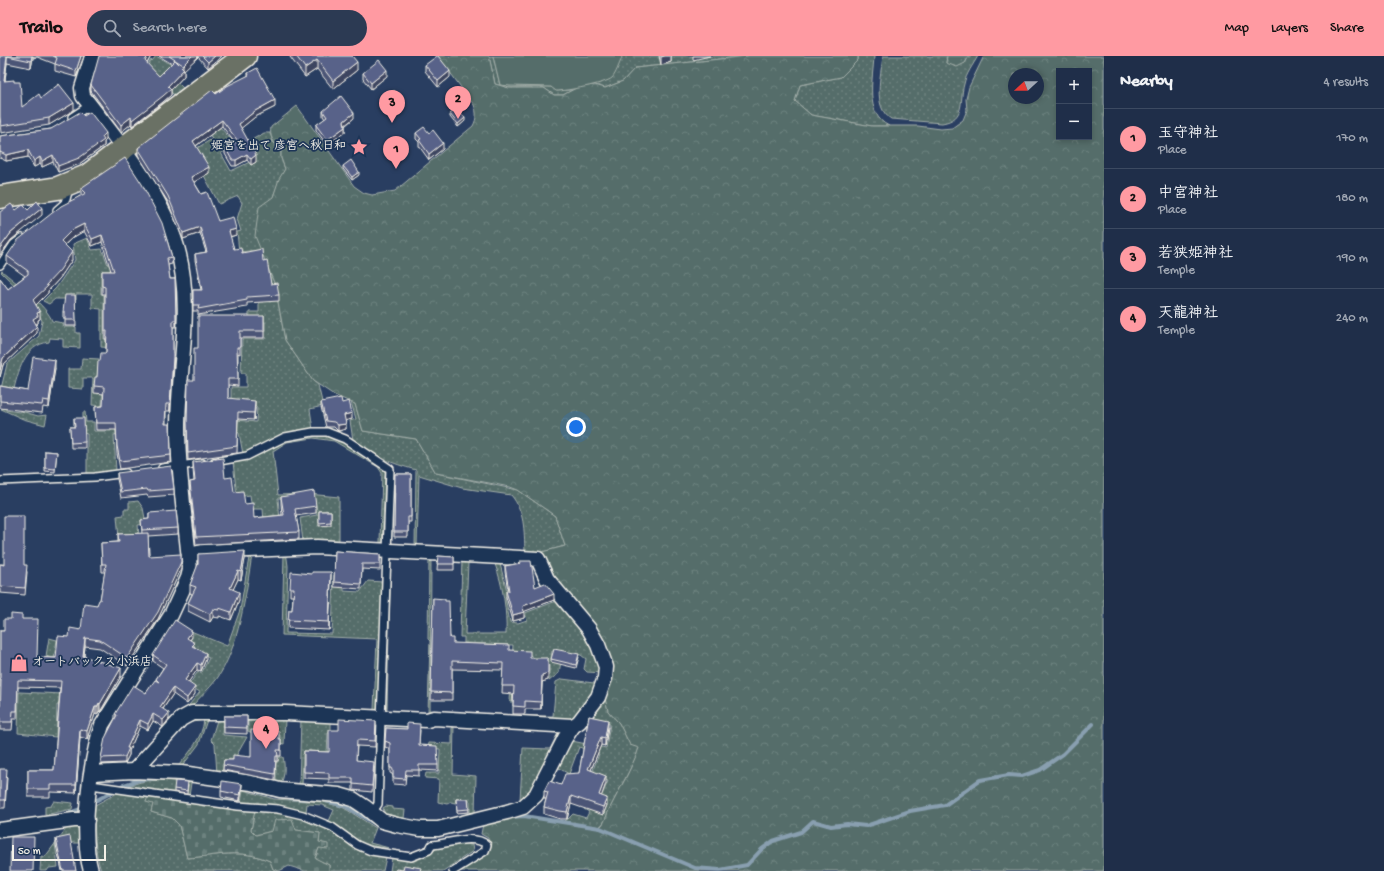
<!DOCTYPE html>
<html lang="en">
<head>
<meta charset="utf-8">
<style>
	:root { --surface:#1f2e49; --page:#2c3a53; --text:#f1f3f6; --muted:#a1a8b4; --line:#3c4a61; --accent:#ff9aa2 }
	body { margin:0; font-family:"Gochi Hand","Klee One",sans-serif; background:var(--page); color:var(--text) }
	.controls { position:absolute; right:12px; top:12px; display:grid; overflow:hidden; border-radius:0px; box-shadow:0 2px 6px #0003 }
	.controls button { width:36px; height:36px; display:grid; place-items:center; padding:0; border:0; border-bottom:1px solid var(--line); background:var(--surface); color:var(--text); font:20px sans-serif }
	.compass { position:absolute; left:1008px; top:12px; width:36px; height:36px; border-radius:50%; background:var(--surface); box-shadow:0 2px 6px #0003; rotate:249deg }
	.scale { position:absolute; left:12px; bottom:10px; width:94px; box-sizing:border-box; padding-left:4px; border:2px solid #f4f1e8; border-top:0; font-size:11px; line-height:14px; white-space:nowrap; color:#f4f1e8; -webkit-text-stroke:3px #1d3557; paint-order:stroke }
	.you { position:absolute; left:576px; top:371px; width:14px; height:14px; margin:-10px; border:3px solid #fff; border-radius:50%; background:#1a73e8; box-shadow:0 0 0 6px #1a73e833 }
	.badge { display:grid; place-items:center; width:26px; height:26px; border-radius:50%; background:var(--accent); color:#111; font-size:13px; font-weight:700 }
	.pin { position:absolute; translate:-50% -33px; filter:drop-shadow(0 1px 2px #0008) }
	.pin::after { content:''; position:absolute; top:21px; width:14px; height:12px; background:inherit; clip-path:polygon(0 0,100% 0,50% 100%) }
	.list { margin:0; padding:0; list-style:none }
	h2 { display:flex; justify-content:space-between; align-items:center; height:52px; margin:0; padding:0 16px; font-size:17px }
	h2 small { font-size:13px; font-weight:400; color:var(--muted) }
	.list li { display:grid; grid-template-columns:26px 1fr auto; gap:12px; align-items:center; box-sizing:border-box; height:60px; padding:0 16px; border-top:1px solid var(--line) }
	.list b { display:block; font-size:15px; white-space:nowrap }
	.list p { margin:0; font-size:13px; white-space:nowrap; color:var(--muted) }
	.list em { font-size:13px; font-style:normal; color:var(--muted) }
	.icon { flex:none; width:22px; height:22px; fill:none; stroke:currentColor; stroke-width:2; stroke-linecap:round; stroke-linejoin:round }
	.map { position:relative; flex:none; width:1104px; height:815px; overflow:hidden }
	header { display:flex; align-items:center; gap:24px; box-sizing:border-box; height:56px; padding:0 20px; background:var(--accent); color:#111 }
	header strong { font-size:19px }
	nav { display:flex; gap:22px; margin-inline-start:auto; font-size:14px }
	.search { width:280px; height:36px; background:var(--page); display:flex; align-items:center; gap:10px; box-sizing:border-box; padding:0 14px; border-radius:22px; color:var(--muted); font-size:15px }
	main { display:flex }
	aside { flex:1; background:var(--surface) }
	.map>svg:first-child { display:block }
</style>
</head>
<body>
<header>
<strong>Trailo</strong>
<div class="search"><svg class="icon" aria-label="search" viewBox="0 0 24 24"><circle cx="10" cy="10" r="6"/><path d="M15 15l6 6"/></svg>Search here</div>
<nav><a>Map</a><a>Layers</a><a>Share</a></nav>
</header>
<main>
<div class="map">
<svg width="1104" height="815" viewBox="0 0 1104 815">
	<defs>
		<pattern id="green-dots" width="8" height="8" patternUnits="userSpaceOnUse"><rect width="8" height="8" fill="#546d6a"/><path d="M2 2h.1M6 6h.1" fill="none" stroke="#6d827f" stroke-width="1.8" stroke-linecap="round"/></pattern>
		<pattern id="forest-crowns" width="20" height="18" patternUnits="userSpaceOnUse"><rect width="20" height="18" fill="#546d6a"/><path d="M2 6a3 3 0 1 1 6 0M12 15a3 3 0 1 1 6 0" fill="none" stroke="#6d827f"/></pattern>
		<pattern id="cemetery-stones" width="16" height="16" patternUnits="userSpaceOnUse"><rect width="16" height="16" fill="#546d6a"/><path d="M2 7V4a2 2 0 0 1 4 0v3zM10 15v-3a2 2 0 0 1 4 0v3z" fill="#6d827f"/></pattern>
	</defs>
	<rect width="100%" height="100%" fill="#293e61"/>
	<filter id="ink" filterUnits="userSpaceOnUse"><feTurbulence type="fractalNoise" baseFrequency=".025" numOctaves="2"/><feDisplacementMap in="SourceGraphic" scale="8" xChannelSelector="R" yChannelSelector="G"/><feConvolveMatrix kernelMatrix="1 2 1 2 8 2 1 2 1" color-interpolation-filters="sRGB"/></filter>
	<g filter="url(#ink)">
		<g fill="url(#green-dots)" stroke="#a4afa9" fill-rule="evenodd">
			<polygon points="156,0 174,10 168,17 183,32 174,39 146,12 151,4 152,5"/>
			<polygon points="489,0 493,0 500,29 552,31 557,35 570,34 576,31 599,27 611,22 621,0 748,0 635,12 623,25 605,32 595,29 578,31 563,39 554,39 544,32 509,32 495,28"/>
			<path d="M858 0H874C873 23 864 58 889 70H872L811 59 795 45 800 29 841 21 858 4Z"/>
			<path d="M883 0H947L946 7H965L969 0H978C973 9 966 18 964 28 959 46 966 63 942 67L891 63C872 51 881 19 883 0Z"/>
			<polygon points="394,34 404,46 394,54 384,42 386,40 388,41"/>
			<path d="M219 70 236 89 221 97 231 115 256 103 248 86 264 77H270L273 86 281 94V102L285 113C271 137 267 168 260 194L239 196 237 176 241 175 237 163 242 147 238 140 219 148 198 108 205 104 197 92 212 83 208 77Z"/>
			<polygon points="87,182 92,194 102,193 108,209 121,205 120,220 101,220 101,238 104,239 104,283 122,284 137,294 101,291 101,253 92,252 92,238 76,238 76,243 55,243 49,248 43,245 56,232 75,204 73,188"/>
			<polygon points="266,208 275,229 285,284 313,325 318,329 323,350 310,353 313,374 243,398 239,377 236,375 236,364 256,366 257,351 231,347 231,331 246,331 246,317 241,317 242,283 265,283 265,266 249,266 249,256 259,256 259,234"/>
			<path d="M2 215C14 225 48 251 52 265L63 267 64 271H76V277H80V292L63 291V283L50 282 49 286C24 289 18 316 13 337H9L6 354 19 356 21 355 38 360 47 359 45 369 23 363 1 353 0 337 7 308 39 280 42 265 37 251 1 216Z"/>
			<polygon points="82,302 99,303 97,323 103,323 102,350 92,349 93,322 83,322 83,333 68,332 68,313 81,313"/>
			<path d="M351 346 355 348 363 375 416 383 436 417 518 434 555 460 565 490 538 497 415 493 416 414C390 407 374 400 353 384L350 365 356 363ZM419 419 462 432 511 439C525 456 524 474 525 495L417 490Z"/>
			<polygon points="83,356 85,356 86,366 94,366 94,375 111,375 111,365 119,378 114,379 116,415 87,418 87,378 83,377"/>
			<path d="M327 379 344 386 381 410 385 416 382 490 303 486 300 462 317 459 314 442H278L280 464 264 466 263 453H252L250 439 237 441 233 406 248 403 287 383 301 380ZM313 382 334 385 378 411 382 417 380 487 377 489 339 485V441L308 438 278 439 273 395 287 386Z"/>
			<polygon points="138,445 143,452 146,468 138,469 139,480 119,482 117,460 124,459 124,453 129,453 129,446"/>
			<path d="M286 495 288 510 286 577 332 578 334 519H344V535L360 536 368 525 383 526 378 656H183L200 636 184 627 175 618 190 627 197 617 202 616 209 602 194 595 188 588 192 581 173 569 174 568 227 590 240 554 250 496ZM284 498 282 579 377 583 374 654 373 655 195 652 193 649C200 641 209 633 216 624 239 593 246 537 252 499Z"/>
			<path d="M390 499 431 501 430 658 385 657ZM391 502 429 504 428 583 430 585 428 657 388 656 387 653Z"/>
			<path d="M462 502 499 504 508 539 505 541 510 566 518 567 527 564 525 557 559 544 586 574 602 617 587 616 584 613 586 603 581 599 552 595 551 603 561 605 559 617 549 625V609H544L530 599 517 600 512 646H510L513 589 464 587V581H460ZM468 507 495 508C503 530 507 555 506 578H465Z"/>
			<polygon points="49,582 57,584 54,603 46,600"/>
			<polygon points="562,623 594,627 596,633 571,665 529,662 529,660 553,660 556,626"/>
			<path d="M604 632 608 655 619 667 630 688 640 692C631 713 620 732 610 752 606 760 606 766 599 771L563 766 568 763 573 758 586 762 589 756 584 753 590 736 602 739 608 725 591 719 599 698 579 691 569 718 555 710 573 679 572 685 606 692 610 668 592 664 590 659Z"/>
			<polygon points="19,636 63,638 72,649 57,649 56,681 18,677"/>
			<path d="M208 661 199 688 180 713 144 710 181 666ZM204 664C202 682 190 696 179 709H148L186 667Z"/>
			<polygon points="218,661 331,662 331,676 328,677 327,699 303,698 302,731 299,731 301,663 285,663 284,688 280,687 280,679 254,678 248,675 248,665 224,665 223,679 247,681 235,702 233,702 232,706 229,709 223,709 222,719 217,718 215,688 211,684"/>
			<path d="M452 667 563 672 540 722 523 746 472 760 470 757V745L456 744 455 747 451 746 447 748 438 746 439 723 425 722 426 717H439L440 693 428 692 429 687 452 688ZM454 669 560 673 550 693 523 692 520 744 475 757 476 720 453 718Z"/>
			<path d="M279 701H283C285 710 285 721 280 729L276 727V713H268L267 725 253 724 256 706H278Z"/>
			<polygon points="162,724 191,727 189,740 125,731 144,725"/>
			<path d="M243 734 274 743 323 746 335 749 344 752 376 772 370 787 389 792C356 790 355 779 329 765L334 754 322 749 307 748 306 756 278 750 241 747Z"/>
			<path d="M119 736 148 740 153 748 151 756 172 762 179 769 187 802C219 800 239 792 270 805L273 813 279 815H101C94 793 94 772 95 749Z"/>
			<polygon points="54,745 73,747 72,753 45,759 45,751 51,750"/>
			<polygon points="386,750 392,751 392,753 405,754 404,762 399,764 385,759 383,752"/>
			<polygon points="255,754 278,756 302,761 329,773 359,795 386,801 383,815 329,815 329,809 315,803 319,792 320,777 296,774 272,775 256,779 251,774"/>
			<polygon points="69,769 78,769 80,772 81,787 71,787 71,786 55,787 58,811 49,812 47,815 40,815 41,800 45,801"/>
			<polygon points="466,788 472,789 473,795 443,815 390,815 392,802 411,805 431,797 437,792"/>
		</g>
		<g fill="url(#forest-crowns)" stroke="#a4afa9" fill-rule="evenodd">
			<path d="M438 0H489L495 28 509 32H544L554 39H563L578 31 595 29 605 32 623 25 635 12 748 0H858V4L841 21 800 29 795 45 811 59 872 70H918L941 73 952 72 963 64 967 54 966 43 969 31 984 0H1104V815H455L489 791 488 782 481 778 483 768 513 760H522L600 771C606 766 606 759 610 752 620 732 631 714 639 692L630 689 619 667 608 655 605 642 606 621 576 554 538 497 565 490 555 460 518 434 510 431 436 417 416 383 363 375 355 348 334 339 313 325 285 284 275 229 255 180 259 151 273 141 279 123 285 113 281 102V94C274 87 269 81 271 71L297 50 354 130 364 137 372 139 395 135 473 70C477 62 477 57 474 49ZM1059 15H1089V81H1059ZM1014 18H1038V42H1014Z"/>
			<polygon points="947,0 969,0 965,7 957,11 946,7"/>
		</g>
		<path fill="url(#cemetery-stones)" stroke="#a4afa9" d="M148 740 255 754 251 774 256 779 272 775 275 764 292 763 296 774 320 777 319 786 328 788V793L319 792 315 802 329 809V815H305L289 810 279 815 273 813 270 805C239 792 218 800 187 802L179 769 172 762 151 756 153 748 146 746Z"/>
		<path fill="#546d6a" stroke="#a4afa9" d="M493 0H621L622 2C619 8 616 18 612 22 605 28 566 35 556 35L551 31 510 30 500 29Z"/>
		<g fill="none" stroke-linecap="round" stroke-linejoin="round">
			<g stroke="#899fb0" stroke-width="4">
				<polyline points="121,730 139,724 156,722"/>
				<polyline points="259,736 284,741"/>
				<polyline points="290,742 306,743"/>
				<polyline points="97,744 112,736"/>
				<polyline points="326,745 345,750 379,770"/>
				<polyline points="64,759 80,753"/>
				<polyline points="510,761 524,760 600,772 695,812 720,814 747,809 762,793 773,785 801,776 813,765 831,770 847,768 866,770 910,755 945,749 980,724 1009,719 1022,720 1040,714 1063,698 1093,668"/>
			</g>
			<g stroke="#f4f1e8" stroke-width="10">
				<g id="lane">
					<polyline points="72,61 90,49"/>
					<polyline points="57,154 65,147 69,132"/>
					<polyline points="0,209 14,188 22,182"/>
					<polyline points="214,406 247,400 285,381 313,376 327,376 345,383 390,413 378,748 372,757"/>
					<polyline points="162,412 202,407"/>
					<polyline points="0,425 95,421 126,417"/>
					<polyline points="91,729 238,750 278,753 303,759 332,771 357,789 371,795 411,801 429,794 432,789"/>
					<path d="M432 789C448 788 474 777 487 789L485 795 453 815"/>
				</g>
			</g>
			<g stroke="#f4f1e8" stroke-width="17">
				<g id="street">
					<polyline points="134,715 181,663 192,657 285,657 427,664 434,662 573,670"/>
					<polyline points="92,717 134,715 181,717 252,727 280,734 339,739 353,743 365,751 382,765 397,769 420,773 438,773 507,756 523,751 536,739 565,682 573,670 579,666 598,641 605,622 606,611 598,589 589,573 547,523 538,503 317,491 202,496 189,499"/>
					<polyline points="0,774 74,764 87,764"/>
					<path d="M91 815C80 778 90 706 102 669L171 559 188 522 190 514C186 467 178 420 178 372 178 312 194 251 177 191 161 136 118 85 83 40L82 32 92 0"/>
				</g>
			</g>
			<g stroke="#f4f1e8" stroke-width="25">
				<polyline id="primary" points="0,141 58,132 87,120 245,0"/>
			</g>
			<use href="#lane" stroke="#1d3557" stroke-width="7"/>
			<use href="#street" stroke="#1d3557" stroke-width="14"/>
			<use href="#primary" stroke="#6b7165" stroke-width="22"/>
		</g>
		<g fill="#4c5476" stroke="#f4f1e8">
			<polygon points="0,0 84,0 76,21 55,15 55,8 37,1 33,2 31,12 7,7 5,25 14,26 22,51 41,42 74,54 49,69 1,77 0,68"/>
			<polygon points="151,0 147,8 159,20 172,8 159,0 222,0 208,12 198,1 184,13 184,20 171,34 171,39 163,46 132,70 131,68 121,76 91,35 91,29"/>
			<polygon points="290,0 352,0 357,14 333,33 317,13 305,21 290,1"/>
			<polygon points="659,0 671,0 671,6 661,9"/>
			<polygon points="425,9 450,21 438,31 425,15"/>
			<polygon points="248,17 275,51 255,61 241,72 256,106 251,109 247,104 236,110 232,110 225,98 225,91 234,86 222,70 196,90 209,117 194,126 218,165 236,179 230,181 234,193 263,205 271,228 279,239 279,245 247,247 247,251 198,259 198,255 193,255 193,234 201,234 195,204 195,198 206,196 200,177 183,183 168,146 138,99 138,92 216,38 248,20"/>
			<polygon points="363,17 387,20 371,33 363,23"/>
			<polygon points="323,55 354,62 345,70 345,76 327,89 316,74 316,69 325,63 323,60"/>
			<polygon points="450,58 465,65 458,71 450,61"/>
			<polygon points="84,60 106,84 104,86 104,90 79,108 58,116 53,106 42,111 40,108 34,111 28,101 6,105 0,102 0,103 0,80 51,73"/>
			<polygon points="416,77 429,77 443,93 429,104 419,90 419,86 416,83"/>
			<polygon points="343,110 359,119 352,124 343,113"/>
			<polygon points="81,132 172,201 172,208 168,209 170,223 175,223 176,271 173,271 173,308 170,355 166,355 166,368 171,399 171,406 120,413 117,398 116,374 96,374 95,351 103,350 104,338 94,337 94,330 97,321 100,305 106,297 106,283 105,283 105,238 102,238 102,215 111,215 102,186 92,190 84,175 72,182 65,189 72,204 60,222 48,235 48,237 36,249 40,263 38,264 38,267 36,268 37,277 3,309 0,321 0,222 8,233 25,220 7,207 7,200 81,139"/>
			<polygon points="75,239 76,270 65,270 65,262 63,262 63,256"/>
			<polygon points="264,260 264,282 240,282 240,298 238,297 238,330 228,329 228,342 255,352 254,364 238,363 237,397 188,404 187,366 194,324 198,292"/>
			<polygon points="55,312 49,352 43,351 42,357 0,352 0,330 28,335"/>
			<polygon points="321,346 342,347 352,363 345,364 346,373 338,375 334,371 326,371 321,351"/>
			<polygon points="74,362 85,386 85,392 71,392 70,371 74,371"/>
			<polygon points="45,395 57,396 55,416 45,415"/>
			<polygon points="193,406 225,422 234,436 245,448 254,462 282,459 281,448 281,441 316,450 316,457 296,460 299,476 299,483 196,489 190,433 190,426 194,425 193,413"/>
			<polygon points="117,417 174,433 174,439 148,441 147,439 121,442 117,423"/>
			<polygon points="395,418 411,418 411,466 408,466 408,481 394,481"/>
			<polygon points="319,455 331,455 331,469 319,470"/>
			<polygon points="149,457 178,472 178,478 148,480 149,500 181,513 158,563 127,610 100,592 85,590 84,600 121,620 100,656 99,655 97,659 95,658 87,683 80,681 76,737 50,736 50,741 28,741 28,714 54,714 60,632 18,631 17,663 13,663 12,674 0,674 1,631 0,631 0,575 4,575 22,563 37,601 56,602 69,581 81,574 100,544 105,516 102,516 101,487 118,486 118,478 142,478 141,464 149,463"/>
			<polygon points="335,495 380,498 380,514 362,513 361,533 334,531"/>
			<polygon points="198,498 245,503 241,524 238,523 233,533 239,544 231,564 219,560 219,562 213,561 210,566 188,555 188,547 192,538 190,537 190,529 198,509"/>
			<polygon points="438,500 454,501 454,514 437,514"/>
			<polygon points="520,505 535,531 554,544 524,555 524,562 513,565 506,541 506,535 508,535 505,516 505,510 520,507"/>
			<polygon points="0,508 24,509 27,516 25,539 0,537"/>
			<polygon points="331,524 329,574 288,572 289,554 292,554 293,540 290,540 290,532"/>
			<polygon points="433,542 453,587 509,594 530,602 548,624 542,626 541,653 525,653 525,658 513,658 513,638 502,637 503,614 452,613 452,644 431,644"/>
			<polygon points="192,581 190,584 195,591 206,603 201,615 197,614 188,626 195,638 187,648 173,638 163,653 169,663 163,671 153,665 148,674 140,670 129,695 129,699 125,707 101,708 101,702 115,662 115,658 146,637 156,624 156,623 163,612 153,605 153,599"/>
			<polygon points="579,601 576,612 551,606 551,603"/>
			<polygon points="224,660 247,660 247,678 224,677"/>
			<polygon points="589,660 608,671 605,690 601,689 591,714 606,727 601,740 607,749 603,759 571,748 567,763 560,763 544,758 544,751 546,743 544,743 544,735 561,729 579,717"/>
			<polygon points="376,665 375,691 357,690 356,704 374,711 372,736 353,734 353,727 329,727 329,723 304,722 304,695 329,696 339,674"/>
			<polygon points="386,672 420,674 419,689 438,709 438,715 419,714 419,720 406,719 405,729 393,728 393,720 392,718 390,717 390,693 385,691"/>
			<polygon points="279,683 281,683 281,700 278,700 278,705 276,705 275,724 223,714 224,704 233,704 251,701"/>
			<polygon points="0,713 7,722 5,752 0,752"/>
			<polygon points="188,729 187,738 174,736 174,733"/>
			<polygon points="242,734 240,745 221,741 221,735"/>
			<polygon points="456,743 468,743 469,756 457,757"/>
			<polygon points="56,783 76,815 62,815 56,789"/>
		</g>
		<g fill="#3e4560" stroke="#f4f1e8">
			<polygon points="7,0 7,7 4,32 4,25"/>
			<polygon points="32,0 33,0 33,2 31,12 31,5"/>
			<polygon points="81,0 84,0 76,21 76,15"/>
			<polygon points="148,0 151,0 145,11 145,5"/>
			<polygon points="192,0 198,0 198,1 183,15 183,9"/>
			<polygon points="215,0 222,0 208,12 208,6"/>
			<polygon points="665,0 671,0 671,6 661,9 661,1"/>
			<polygon points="693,0 710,0 693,4"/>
			<polygon points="317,4 317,13 305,21 305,12"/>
			<polygon points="357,6 357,14 333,33 333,25"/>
			<polygon points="184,13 184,20 171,34 171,39 163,46 132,70 132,64 168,30"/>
			<polygon points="387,14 387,20 371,33 371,27"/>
			<polygon points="450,15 450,21 438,31 438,25"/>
			<polygon points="275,44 275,51 255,61 239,74 239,68 255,55"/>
			<polygon points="74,47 74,54 49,69 49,62"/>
			<polygon points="354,57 354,62 344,70 344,65"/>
			<polygon points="131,61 131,68 121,76 121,69"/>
			<polygon points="465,62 465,65 458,71 458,68"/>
			<polygon points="222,64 222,70 193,92 193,85"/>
			<polygon points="345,71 345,76 327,89 327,84"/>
			<polygon points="106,77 106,84 104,86 104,90 79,108 58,116 58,110 102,81"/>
			<polygon points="443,87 443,93 429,104 429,98"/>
			<polygon points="28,94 28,101 6,105 6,99"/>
			<polygon points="247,98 247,104 236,110 236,104"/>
			<polygon points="53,99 53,106 42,111 42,105"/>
			<polygon points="256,99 256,106 251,109 251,103"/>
			<polygon points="40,101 40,108 34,111 34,105"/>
			<polygon points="209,111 209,117 191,128 191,121"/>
			<polygon points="359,116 359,119 352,124 352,121"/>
			<polygon points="42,152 42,159 11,184 0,199 0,192 11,177"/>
			<polygon points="84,168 84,175 72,182 61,192 61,185 72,174"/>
			<polygon points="200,171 200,177 183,183 183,177"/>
			<polygon points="236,173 236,179 229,181 229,175"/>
			<polygon points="102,179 102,186 92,190 92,183"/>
			<polygon points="72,196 72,204 60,222 48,235 48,237 33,252 33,244 46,229"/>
			<polygon points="40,256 40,263 38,264 38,267 33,270 33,263 37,257"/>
			<polygon points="37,270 37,277 3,309 0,321 0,314 3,302"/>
			<polygon points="173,301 173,308 170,355 170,348"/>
			<polygon points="55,304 55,312 49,352 49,345"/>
			<polygon points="255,345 255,352 254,364 254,357"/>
			<polygon points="352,357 352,363 344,365 344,359"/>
			<polygon points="346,368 346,373 338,375 338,369"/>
			<polygon points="245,495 245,503 241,524 241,516"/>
			<polygon points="181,506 181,513 158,563 127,610 127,602"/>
			<polygon points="238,515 238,523 230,540 230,532"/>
			<polygon points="331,516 331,524 329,574 329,566"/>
			<polygon points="239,536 239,544 231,564 231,556"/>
			<polygon points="554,538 554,544 523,556 523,550"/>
			<polygon points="213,553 213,561 210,566 210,558"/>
			<polygon points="524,556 524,562 513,565 513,559"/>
			<polygon points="192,575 192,581 187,588 187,582"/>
			<polygon points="85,582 85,590 83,608 83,600"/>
			<polygon points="206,597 206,603 201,615 201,609"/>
			<polygon points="548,602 548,624 542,626 541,653 542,619"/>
			<polygon points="197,607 197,614 185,631 185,624"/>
			<polygon points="121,612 121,620 100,656 100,648"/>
			<polygon points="195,631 195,638 187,648 187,642"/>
			<polygon points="173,632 173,638 160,657 160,651"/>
			<polygon points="99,647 99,655 97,659 97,651"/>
			<polygon points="95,651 95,658 87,683 87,675"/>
			<polygon points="169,657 169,663 163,671 163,664"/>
			<polygon points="153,658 153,665 148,674 148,668"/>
			<polygon points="140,664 140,670 129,695 129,699 125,707 125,701 127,692"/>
			<polygon points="608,664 608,671 605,690 605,682"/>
			<polygon points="80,673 80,681 76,737 76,729"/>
			<polygon points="601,681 601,689 588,721 588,713"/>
			<polygon points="606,720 606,727 599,747 599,739"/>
			<polygon points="242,728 242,734 240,745 240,739"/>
			<polygon points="571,740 571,748 567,763 567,756"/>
			<polygon points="607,742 607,749 603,759 603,751"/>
		</g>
		<g fill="#586289" stroke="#f4f1e8">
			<polygon points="0,0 32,0 31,5 7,0 4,25 14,24 14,26 20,26 22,51 39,38 41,42 59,28 74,47 49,62 1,70 0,61"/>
			<polygon points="53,0 81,0 76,15 55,8 57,2"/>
			<polygon points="99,0 148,0 145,5 159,20 175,4 184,13 168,30 171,33 163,40 132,64 131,61 121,69 91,29"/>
			<polygon points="169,0 192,0 183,9"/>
			<polygon points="202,0 215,0 208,6"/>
			<polygon points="296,0 352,0 357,6 333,25 317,4 305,12"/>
			<polygon points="437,0 438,0 450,15 438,25 425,9"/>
			<polygon points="379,4 387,14 371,27 363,17"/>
			<polygon points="257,12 275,44 255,55 239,68 256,99 251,103 247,98 236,104 232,104 225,91 238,85 222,64 193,85 209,111 191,121 201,138 207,136 218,165 233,161 236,173 229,175 234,193 241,192 242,197 262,193 263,205 267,204 271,228 277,227 279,239 247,241 247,244 198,253 199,249 193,249 193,234 202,234 195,198 207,196 200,171 183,177 168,140 138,92 212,34 216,38 227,30 249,19 248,17"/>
			<polygon points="341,40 354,57 344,65 345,71 327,84 316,69 327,61 323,55"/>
			<polygon points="457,52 465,62 458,68 450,58"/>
			<polygon points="80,56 84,60 90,56 106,77 102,81 104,84 79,102 58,110 53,99 42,105 40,101 34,105 28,94 6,99 0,96 0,97 0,80 51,73"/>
			<polygon points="424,71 429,77 433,74 443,87 429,98 419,84 421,83 416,77"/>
			<polygon points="125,102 142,128 162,167 172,201 167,202 170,223 175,223 176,264 173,264 173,301 170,348 166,348 165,368 170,368 171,399 120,405 117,390 116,367 96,367 95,351 103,350 104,331 94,330 95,321 97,321 98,305 100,305 101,297 106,297 107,275 105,275 105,231 102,230 102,215 114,215 102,179 92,183 84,168 72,174 61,185 72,196 60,214 46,229 48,230 33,244 40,256 37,257 38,260 33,263 37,270 3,302 0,314 0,222 8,233 28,218 28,215 7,200 18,184 61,150 86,137 81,132"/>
			<polygon points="351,104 359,116 352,121 343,110"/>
			<polygon points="37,145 42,152 11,177 0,192 0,156 11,148 16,154 23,149 28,154"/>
			<polygon points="65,239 75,239 76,264 65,264 65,256 63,256"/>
			<polygon points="198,260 264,260 264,275 240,275 240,291 237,291 238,323 228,323 228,342 255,345 254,357 238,356 237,390 188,397 187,366 188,324 194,324 194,292 198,292"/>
			<polygon points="33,301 55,304 49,345 43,344 42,349 0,345 0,330 28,335"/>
			<polygon points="341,342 342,347 349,345 352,357 344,359 346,368 338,369 334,366 326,365 321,346"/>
			<polygon points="74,362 84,362 85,386 71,387 70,371 75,371"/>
			<polygon points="45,395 57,396 55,413 45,412"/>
			<polygon points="223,402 225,422 232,421 234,436 243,435 245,448 253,447 254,462 284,459 281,441 314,435 316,450 295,453 299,476 196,481 190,426 195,425 193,406"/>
			<polygon points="171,410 174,433 148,435 147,433 121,436 117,417"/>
			<polygon points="395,418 411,418 411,461 408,461 408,476 394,476"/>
			<polygon points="176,455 178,472 142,474 141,464 149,463 149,457"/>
			<polygon points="319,455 331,455 331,466 319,467"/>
			<polygon points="4,460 24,460 24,509 27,509 25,532 0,530 0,508 4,509"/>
			<polygon points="148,477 149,500 181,498 181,506 158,556 127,602 100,584 85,582 83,600 121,612 100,648 99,647 97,651 95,651 87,675 80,673 76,729 50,729 50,733 28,733 28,714 54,714 61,625 18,624 17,655 13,655 12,666 0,666 1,623 0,623 0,575 4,575 4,563 11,563 11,558 22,559 22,563 38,563 37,601 56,602 58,580 69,581 70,572 81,574 84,547 97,549 99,544 100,544 106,508 102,508 101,487 119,486 118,478"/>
			<polygon points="245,495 241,516 238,515 230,532 239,536 231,556 219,552 219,554 213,553 210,558 188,547 196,531 190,529 198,508 198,498"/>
			<polygon points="335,495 380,498 380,508 362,508 361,528 334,526"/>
			<polygon points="438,500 454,501 454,508 437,508"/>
			<polygon points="520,505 531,505 535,531 545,527 554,538 523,550 524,556 513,559 506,535 509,535 505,510 521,507"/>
			<polygon points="291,516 312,518 312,516 331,516 329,566 288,564 289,554 292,554 294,532 290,532"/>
			<polygon points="433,542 445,543 445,545 449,545 450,582 453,582 453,587 509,589 509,594 530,595 530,602 548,602 548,617 542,619 541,646 525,645 525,651 513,650 514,630 502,630 503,607 452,605 452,637 431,636"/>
			<polygon points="175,564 192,575 187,582 195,587 192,590 206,597 201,609 197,607 185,624 195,631 187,642 173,632 160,651 169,657 163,664 153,658 148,668 140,664 127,692 129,692 125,701 101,702 105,682 117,659 115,658 133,629 146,637 155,624 159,626 156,623 166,608 153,599"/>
			<polygon points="554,593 579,598 576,609 551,603"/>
			<polygon points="224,660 247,660 247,672 224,671"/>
			<polygon points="589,660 608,664 605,682 601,681 588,713 606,720 599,739 607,742 603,751 571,740 567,756 560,755 544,751 548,736 544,735 549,725 561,729 565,718 579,717"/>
			<polygon points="339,663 376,665 375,685 357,684 356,704 374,706 372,730 353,728 353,722 329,722 329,717 304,716 304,695 329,696 329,674 339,674"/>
			<polygon points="407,667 420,668 419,689 437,690 438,709 419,709 419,714 406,714 405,723 393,722 393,714 392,712 390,712 390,687 385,685 386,672 407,673"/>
			<polygon points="251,674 279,675 279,683 281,683 281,694 277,694 278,700 276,700 275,718 223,709 224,704 233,704 233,699 251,701"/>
			<polygon points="0,713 7,713 5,744 0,744"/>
			<polygon points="175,725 188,726 187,735 174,733"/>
			<polygon points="222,725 242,728 240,739 221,735"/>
			<polygon points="456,743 468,743 469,753 457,754"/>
			<polygon points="70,780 76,815 63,815 56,783"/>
			<polygon points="11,781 34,781 33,815 10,815"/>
			<polygon points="404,809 421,812 420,815 395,815 396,813 403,814"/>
		</g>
	</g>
	<defs>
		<g id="sight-bare" transform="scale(1.38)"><path d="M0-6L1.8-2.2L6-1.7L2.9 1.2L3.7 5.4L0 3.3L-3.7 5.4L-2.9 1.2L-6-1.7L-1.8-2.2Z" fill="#ff9aa2" stroke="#1d3557" stroke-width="2.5" paint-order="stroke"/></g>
		<g id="shop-bare" transform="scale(1.38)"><path d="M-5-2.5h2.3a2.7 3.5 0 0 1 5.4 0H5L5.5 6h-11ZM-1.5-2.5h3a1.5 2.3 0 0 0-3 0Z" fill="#ff9aa2" stroke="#1d3557" stroke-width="2.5" paint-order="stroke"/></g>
	</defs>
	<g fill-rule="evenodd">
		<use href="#sight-bare" x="359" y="91"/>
		<use href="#shop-bare" x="19" y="607"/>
	</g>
	<g text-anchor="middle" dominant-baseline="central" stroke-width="3.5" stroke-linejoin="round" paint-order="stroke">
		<g font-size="12" font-weight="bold" fill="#f4f1e8" stroke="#1d3557" text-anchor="end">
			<text x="346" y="91">姫宮を出て 彦宮へ秋日和</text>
			<text x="32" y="607" text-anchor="start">オートバックス小浜店</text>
		</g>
	</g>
</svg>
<div class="controls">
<button>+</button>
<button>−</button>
</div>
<svg class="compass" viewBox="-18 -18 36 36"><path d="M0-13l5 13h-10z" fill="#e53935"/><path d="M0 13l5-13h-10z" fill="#a1a8b4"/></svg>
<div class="scale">50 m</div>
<div class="you"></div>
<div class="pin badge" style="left:396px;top:113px">1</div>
<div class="pin badge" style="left:458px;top:63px">2</div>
<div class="pin badge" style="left:392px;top:67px">3</div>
<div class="pin badge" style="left:266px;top:693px">4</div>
</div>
<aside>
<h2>Nearby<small>4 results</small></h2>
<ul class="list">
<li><span class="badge">1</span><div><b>玉守神社</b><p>Place</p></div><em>170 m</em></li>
<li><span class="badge">2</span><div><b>中宮神社</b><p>Place</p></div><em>180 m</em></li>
<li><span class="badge">3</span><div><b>若狭姫神社</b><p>Temple</p></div><em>190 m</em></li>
<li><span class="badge">4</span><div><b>天龍神社</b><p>Temple</p></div><em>240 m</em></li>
</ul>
</aside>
</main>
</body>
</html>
